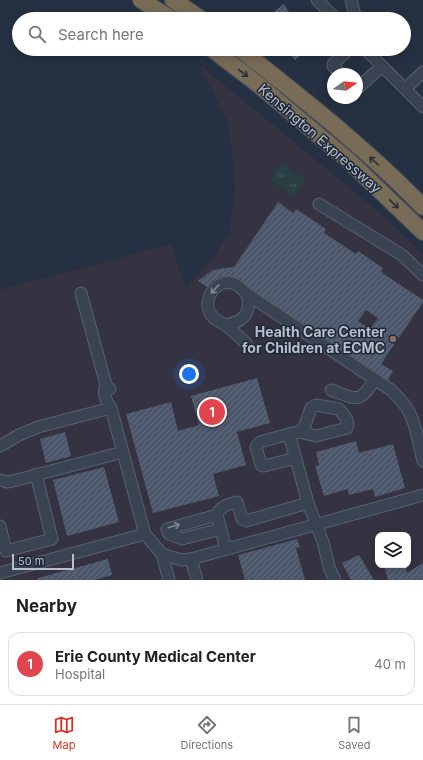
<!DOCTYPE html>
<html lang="en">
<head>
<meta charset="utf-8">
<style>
	:root { --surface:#fff; --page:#f2f2f2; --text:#202124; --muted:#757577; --line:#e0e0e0; --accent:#d93025 }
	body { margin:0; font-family:Inter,sans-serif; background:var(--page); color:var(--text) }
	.controls { position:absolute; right:12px; bottom:12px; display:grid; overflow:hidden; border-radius:8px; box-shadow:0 2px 10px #0003 }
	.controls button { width:36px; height:36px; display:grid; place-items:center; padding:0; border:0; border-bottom:1px solid var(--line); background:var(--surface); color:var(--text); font:20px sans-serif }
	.compass { position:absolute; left:327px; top:68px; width:36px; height:36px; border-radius:50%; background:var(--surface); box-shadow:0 2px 10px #0003; rotate:75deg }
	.scale { position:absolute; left:12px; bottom:10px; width:62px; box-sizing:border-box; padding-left:4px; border:2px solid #b7becc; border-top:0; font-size:11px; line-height:14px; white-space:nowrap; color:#b7becc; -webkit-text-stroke:3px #1f2837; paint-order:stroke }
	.you { position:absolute; left:189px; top:374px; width:14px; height:14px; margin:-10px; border:3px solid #fff; border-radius:50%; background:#1a73e8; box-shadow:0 0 0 6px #1a73e833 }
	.badge { display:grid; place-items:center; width:26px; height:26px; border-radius:50%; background:var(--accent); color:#fff; font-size:13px; font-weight:700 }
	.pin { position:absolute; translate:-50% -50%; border:2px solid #fff; box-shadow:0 1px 4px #0006 }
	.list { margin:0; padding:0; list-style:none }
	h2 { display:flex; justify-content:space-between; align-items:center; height:52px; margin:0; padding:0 16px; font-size:17px }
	h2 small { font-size:13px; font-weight:400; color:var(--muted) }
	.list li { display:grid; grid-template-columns:26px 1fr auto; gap:12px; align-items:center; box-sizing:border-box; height:64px; margin:0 8px 8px; padding:0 8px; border:1px solid var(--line); border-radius:12px }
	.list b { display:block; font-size:15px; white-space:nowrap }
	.list p { margin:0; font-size:13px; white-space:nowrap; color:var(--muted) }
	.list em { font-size:13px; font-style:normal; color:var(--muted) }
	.icon { flex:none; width:22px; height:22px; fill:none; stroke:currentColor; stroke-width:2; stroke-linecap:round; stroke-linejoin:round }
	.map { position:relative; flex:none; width:423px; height:580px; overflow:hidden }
	.search { position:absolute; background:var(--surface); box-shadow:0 2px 10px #0003; left:12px; right:12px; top:12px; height:44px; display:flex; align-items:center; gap:10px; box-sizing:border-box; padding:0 14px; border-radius:22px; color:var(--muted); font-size:15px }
	.sheet { height:124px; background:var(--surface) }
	nav { display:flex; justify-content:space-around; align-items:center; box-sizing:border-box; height:56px; border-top:1px solid var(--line); background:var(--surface); font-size:11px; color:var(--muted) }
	nav a { display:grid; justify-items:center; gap:2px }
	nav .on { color:var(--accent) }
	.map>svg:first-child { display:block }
</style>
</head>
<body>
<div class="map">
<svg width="423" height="580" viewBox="0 0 423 580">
	<defs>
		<pattern id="park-tufts" width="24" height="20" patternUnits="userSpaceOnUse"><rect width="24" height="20" fill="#283f43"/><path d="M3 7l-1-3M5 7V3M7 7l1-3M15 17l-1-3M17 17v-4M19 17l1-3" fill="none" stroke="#45595d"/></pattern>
		<pattern id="building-hatch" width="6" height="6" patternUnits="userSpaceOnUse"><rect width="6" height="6" fill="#4c576b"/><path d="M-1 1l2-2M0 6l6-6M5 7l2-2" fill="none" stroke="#646d7f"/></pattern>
	</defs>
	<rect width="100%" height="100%" fill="#253142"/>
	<path fill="#353242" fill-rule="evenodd" d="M200 65 385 217 423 256V580H0V290L171 244 186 287 209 263 229 233 235 192 233 159 227 120ZM378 535H408V565H378Z"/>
	<polygon fill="url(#park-tufts)" points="281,163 305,179 294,197 270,180"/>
	<g fill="url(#building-hatch)" fill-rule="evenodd">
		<polygon points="284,4 289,12 287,13 292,19 273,19 270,15"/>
		<polygon points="286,49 308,49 295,60"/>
		<path d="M278 202 293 213 296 209 326 229 324 233 356 254 358 251 383 268 381 272 423 300V302L381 364 393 371 388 380 251 289 240 279 227 276 220 277 212 281 207 287 198 281 211 271 218 269 234 267ZM366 310 378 318 370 329 358 321Z"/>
		<polygon points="257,378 270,423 237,432 246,465 213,474 219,496 153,513 126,414 171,402 178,431 199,425 191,396"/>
		<polygon points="65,432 71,456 46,463 40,439"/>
		<polygon points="356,441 359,453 393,444 405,488 375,497 373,489 349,495 348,489 324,496 315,466 319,465 316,452"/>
		<polygon points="104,467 119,522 67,536 53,480"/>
		<polygon points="297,539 300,547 296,548 305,580 245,580 238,555"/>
		<polygon points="359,555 374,580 351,580 342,563"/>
		<polygon points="108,559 112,575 95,580 38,580 38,578"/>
		<polygon points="423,563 423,580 388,580 384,565 405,565 407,573"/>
	</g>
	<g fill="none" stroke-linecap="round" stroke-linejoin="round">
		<g stroke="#58616f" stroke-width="13">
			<g id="minor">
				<polyline points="317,0 336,19"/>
				<polyline points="351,0 356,19"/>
				<polyline points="365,49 423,107"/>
				<polyline points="341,74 333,66 333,64 349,49"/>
				<polyline points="357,89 382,66"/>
				<polyline points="405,89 423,72"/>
				<polyline points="319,204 402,255 423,275"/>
				<polyline points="81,293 106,385 110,389"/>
				<path d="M225 325C244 322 252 313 247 294"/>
				<path d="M247 344C240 338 233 330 225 325 219 321 212 319 209 311 204 297 217 279 232 283 239 285 242 289 247 294L391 390C395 394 400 399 404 404 416 419 418 443 423 461"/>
				<path d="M106 385C102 394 106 400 111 408L145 534 162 554 181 560 191 559 423 495"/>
				<path d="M331 390C357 399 359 405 375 379"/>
				<path d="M289 434 300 432 316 436 347 428C350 420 343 414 339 409L316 405 311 408 305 425 300 432"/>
				<polyline points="0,446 19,435 38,427 111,408"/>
				<polyline points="0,480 7,482 13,481 123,452"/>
				<polyline points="308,503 323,542 330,570 335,580"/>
				<polyline points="217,515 167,529 169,534 182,539 221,529"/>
				<polyline points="0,526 6,551 52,539 36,474"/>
				<path d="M226 549 217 515C220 506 228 504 237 502L242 519 246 521 308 503 289 434 260 442 256 447 261 465 264 466 296 458"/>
				<polyline points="162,554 169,580"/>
				<polyline points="191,559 197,580"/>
				<polyline points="0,573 145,534"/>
			</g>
		</g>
		<g stroke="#454e5c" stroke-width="18">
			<g id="highway">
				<polyline points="141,0 171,19"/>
				<polyline points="173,0 201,19"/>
				<polyline points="212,49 260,86 348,160 423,232"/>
				<path d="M240 49C303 99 367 149 423 207"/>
			</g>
		</g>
		<use href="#minor" stroke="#3a4351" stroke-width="11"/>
		<use href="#highway" stroke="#786c57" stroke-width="16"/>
	</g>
	<defs><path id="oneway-shaft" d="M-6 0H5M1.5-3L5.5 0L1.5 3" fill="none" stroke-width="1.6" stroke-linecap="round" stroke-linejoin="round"/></defs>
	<g stroke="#282f3a">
		<use href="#oneway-shaft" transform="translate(243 73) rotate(37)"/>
		<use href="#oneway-shaft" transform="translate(374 161) rotate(-138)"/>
		<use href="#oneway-shaft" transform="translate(394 204) rotate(44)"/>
	</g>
	<g stroke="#7f8795">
		<use href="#oneway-shaft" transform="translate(215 289) rotate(133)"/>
		<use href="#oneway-shaft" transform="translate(174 526) rotate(-17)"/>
	</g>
	<circle fill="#8d6e63" stroke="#1f2837" stroke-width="1.5" cx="393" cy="339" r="4"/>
	<g text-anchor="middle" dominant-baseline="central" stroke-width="3" stroke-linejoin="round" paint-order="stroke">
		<g font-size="14" fill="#b7becc" stroke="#1f2837">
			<text transform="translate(320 138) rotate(41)">Kensington Expressway</text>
		</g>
		<g font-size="14" font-weight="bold" fill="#b7becc" stroke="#1f2837" text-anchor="end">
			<text x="385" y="331">Health Care Center<tspan x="385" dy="16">for Children at ECMC</tspan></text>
		</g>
	</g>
</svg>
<div class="controls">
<button><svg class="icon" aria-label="layers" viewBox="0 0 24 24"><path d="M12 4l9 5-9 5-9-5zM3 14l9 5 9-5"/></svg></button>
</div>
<svg class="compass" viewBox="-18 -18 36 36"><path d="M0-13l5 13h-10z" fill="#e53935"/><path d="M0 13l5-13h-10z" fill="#757577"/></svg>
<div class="scale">50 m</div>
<div class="you"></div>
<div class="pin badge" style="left:212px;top:412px;background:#e0444e">1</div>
<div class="search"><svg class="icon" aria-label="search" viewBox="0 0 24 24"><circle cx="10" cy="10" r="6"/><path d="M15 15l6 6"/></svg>Search here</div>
</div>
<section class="sheet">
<h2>Nearby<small></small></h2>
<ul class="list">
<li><span class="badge" style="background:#e0444e">1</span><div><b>Erie County Medical Center</b><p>Hospital</p></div><em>40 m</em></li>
</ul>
</section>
<nav>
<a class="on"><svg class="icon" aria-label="map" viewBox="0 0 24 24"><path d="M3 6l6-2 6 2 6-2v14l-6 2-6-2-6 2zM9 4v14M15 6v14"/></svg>Map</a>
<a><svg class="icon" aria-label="directions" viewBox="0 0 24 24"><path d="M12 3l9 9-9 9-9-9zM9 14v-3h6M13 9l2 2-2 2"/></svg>Directions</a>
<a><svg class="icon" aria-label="saved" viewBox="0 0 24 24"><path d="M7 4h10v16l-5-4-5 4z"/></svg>Saved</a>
</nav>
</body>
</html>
